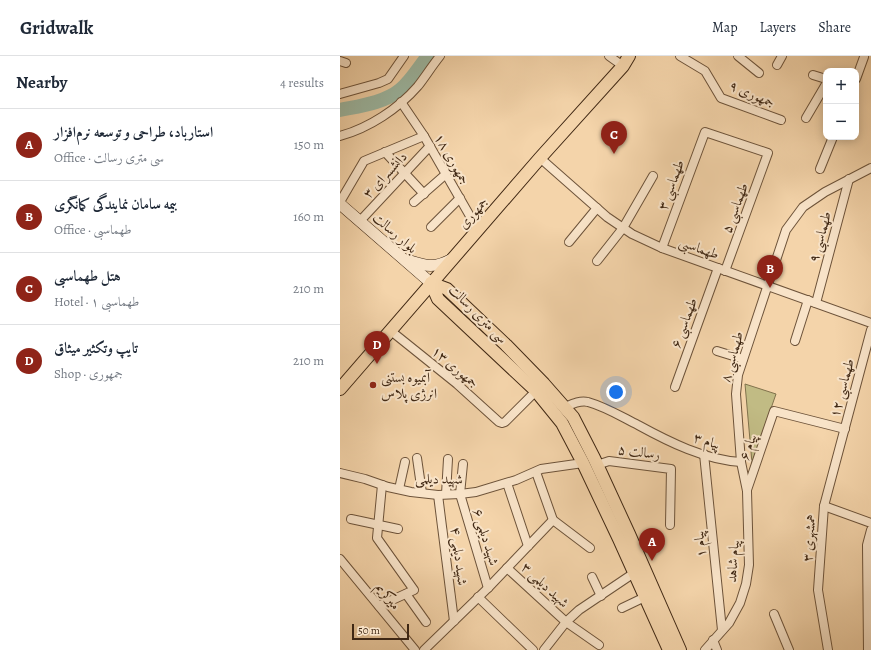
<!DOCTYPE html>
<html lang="en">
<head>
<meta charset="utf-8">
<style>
	:root { --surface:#fff; --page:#f2f2f3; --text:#1f2937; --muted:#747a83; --line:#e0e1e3; --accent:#8f2418 }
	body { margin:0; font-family:Alegreya,Amiri,serif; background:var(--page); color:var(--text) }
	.controls { position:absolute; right:12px; top:12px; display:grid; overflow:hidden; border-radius:8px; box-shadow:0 2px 10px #0003 }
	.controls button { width:36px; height:36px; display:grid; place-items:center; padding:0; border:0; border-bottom:1px solid var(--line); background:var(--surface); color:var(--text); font:20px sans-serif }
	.scale { position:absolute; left:12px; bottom:10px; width:57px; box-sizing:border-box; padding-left:4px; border:2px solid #402814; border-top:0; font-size:11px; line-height:14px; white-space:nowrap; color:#402814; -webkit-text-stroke:3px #f8e3c8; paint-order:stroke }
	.you { position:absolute; left:276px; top:336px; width:14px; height:14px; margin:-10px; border:3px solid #fff; border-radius:50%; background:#1a73e8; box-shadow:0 0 0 6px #1a73e833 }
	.badge { display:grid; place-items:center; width:26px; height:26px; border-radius:50%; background:var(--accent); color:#fff; font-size:13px; font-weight:700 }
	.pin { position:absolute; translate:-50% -33px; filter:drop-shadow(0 1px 2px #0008) }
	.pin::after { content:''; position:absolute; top:21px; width:14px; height:12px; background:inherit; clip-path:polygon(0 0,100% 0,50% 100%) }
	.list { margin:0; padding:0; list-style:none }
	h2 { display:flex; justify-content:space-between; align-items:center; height:52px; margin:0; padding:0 16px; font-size:17px }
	h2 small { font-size:13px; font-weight:400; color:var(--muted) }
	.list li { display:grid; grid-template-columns:26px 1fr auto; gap:12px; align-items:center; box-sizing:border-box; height:72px; padding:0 16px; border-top:1px solid var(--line) }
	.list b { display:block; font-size:15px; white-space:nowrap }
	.list p { margin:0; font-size:13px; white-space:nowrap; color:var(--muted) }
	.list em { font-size:13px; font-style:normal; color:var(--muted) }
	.map { position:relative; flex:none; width:531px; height:594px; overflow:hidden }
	header { display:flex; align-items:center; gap:24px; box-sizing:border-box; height:56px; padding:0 20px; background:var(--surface); border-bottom:1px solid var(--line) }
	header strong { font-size:19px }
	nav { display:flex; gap:22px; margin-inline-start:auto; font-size:14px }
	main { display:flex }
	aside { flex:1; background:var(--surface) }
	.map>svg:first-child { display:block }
</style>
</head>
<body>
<header>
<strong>Gridwalk</strong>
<nav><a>Map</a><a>Layers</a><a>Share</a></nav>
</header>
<main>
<aside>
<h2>Nearby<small>4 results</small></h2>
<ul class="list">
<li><span class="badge">A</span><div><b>استارباد، طراحی و توسعه نرم‌افزار</b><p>Office · سی متری رسالت</p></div><em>150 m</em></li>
<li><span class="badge">B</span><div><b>بیمه سامان نمایندگی کمانگری</b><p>Office · طهماسبی</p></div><em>160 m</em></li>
<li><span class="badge">C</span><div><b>هتل طهماسبی</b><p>Hotel · ۱ طهماسبی</p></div><em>210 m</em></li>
<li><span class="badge">D</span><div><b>تایپ وتکثیر میثاق</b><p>Shop · جمهوری</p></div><em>210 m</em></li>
</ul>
</aside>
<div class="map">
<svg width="531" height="594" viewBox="0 0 531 594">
	<rect width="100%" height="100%" fill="#f4d4aa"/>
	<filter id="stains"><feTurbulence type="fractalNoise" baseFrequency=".005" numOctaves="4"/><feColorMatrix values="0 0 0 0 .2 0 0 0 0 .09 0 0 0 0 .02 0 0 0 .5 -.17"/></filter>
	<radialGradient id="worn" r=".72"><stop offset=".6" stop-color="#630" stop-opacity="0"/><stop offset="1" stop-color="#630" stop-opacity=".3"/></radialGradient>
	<polygon fill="#c1bb84" stroke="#80724c" points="405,328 436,338 412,407"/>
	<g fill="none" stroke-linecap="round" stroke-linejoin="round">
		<path stroke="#9db9a4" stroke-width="14" d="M0 54C19 50 44 47 60 34 71 25 79 11 88 0"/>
		<g stroke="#6d533a" stroke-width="10">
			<g id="street">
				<polyline points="269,0 283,10"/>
				<polyline points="340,0 365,15 381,42 441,64"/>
				<polyline points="398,0 419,17"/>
				<polyline points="0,5 6,7"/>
				<polyline points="437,9 442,0"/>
				<polyline points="473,19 486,23"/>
				<polyline points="516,23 524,1"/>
				<polyline points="0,38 39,27 48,23 64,0"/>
				<polyline points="61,46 84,80 138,174"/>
				<polyline points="466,62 486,28"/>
				<path d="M0 80C29 72 58 53 78 30 85 21 92 10 100 0"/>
				<polyline points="45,96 84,138"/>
				<polyline points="200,102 267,161 292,178 322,192 531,267"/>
				<polyline points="480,113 493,81"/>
				<polyline points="0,146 24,105 84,80"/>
				<polyline points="74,146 106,118"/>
				<polyline points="20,165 90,90"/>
				<polyline points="91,171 120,142"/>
				<polyline points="229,186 257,152"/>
				<polyline points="322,192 365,76 428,97 385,215"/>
				<polyline points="257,205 283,172 313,120"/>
				<polyline points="476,247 509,123"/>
				<polyline points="51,275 117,328 159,366 162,367 165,366 196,335"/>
				<polyline points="455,285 468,244"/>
				<polyline points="377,295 403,303"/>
				<polyline points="335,331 378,212"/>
				<path d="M225 351C232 348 240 344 248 346 266 351 282 361 298 369 329 386 365 404 401 406"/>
				<polyline points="364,398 382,574"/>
				<polyline points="77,402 82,437"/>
				<polyline points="123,408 120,438 148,532"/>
				<polyline points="257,409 269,405 331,413 330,469"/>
				<polyline points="196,416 213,464 250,492"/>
				<polyline points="0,417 25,423 48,431 71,436 98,439 120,438 136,436 176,424 201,413 243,407"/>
				<polyline points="167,427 188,490"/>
				<polyline points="59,433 65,406"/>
				<polyline points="407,434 434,355 505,373"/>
				<polyline points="106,438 108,403"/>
				<polyline points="98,439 114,565"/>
				<polyline points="484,450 531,467"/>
				<polyline points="11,463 58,473"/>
				<polyline points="0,503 75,594"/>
				<polyline points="167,512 226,566 259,589"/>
				<polyline points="252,521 261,540"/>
				<polyline points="66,538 86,566"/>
				<polyline points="138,541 193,594"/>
				<polyline points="39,550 74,534 37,482 42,429"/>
				<polyline points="282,552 305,541"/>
				<polyline points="434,558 449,594"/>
				<polyline points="373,584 377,594"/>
				<polyline points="84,594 148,532 213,464"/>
				<polyline points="204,594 226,566 239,554 294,517"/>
				<polyline points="365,594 389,567 400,547 406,528 409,509 407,435 401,406 396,338 398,319 446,174 463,151 485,136 531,112"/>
				<polyline points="488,594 478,534 484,450 531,274"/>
				<polyline points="528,594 527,489 531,474"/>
			</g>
		</g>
		<g stroke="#402814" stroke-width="12">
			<g id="secondary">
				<polyline points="0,148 91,227"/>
				<path d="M67 204C86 210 94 213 112 203"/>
			</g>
		</g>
		<g stroke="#402814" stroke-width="14">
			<g id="primary">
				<polyline points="91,227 107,233 166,289 204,328 233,361 254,402 289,478 340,594"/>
				<polyline points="91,227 98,243 196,335 222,367 243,407 279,483 329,594"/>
				<polyline points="0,333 200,102 283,10 289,0"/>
			</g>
		</g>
		<use href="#street" stroke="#f8e3c8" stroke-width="8"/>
		<use href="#secondary" stroke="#f8e3c8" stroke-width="11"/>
		<use href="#primary" stroke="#f4d4aa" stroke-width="12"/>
	</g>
	<circle fill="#8f2418" stroke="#f8e3c8" stroke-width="1.5" cx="33" cy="329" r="4"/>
	<g text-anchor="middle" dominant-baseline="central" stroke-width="4" stroke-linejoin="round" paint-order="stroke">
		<g font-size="14" fill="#402814" stroke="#f8e3c8">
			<text transform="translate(412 38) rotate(23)">۹ جمهوری</text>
			<text transform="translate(112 103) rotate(60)">جمهوری ۱۸</text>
			<text transform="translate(45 119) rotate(-47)">۳ دانشسرای</text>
			<text transform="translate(331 129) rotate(-70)">۳ طهماسبی</text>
			<text transform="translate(395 152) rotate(-70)">۵ طهماسبی</text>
			<text transform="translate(133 157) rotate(-49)">جمهوری</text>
			<text transform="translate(55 177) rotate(41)">بلوار رسالت</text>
			<text transform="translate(480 181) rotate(-75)">۹ طهماسبی</text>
			<text transform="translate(359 192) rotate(20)">طهماسبی</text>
			<text transform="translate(138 258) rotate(45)">سی متری رسالت</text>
			<text transform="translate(344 267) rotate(-70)">۶ طهماسبی</text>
			<text transform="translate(392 301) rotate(-75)">۸ طهماسبی</text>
			<text transform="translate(115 311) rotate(40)">۱۳ جمهوری</text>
			<text transform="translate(502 332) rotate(-75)">۱۲ طهماسبی</text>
			<text transform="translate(367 385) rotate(17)">۳ پیام</text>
			<text transform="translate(408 391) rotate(-71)">۶ پیام</text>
			<text transform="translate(299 396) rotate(7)">۵ رسالت</text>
			<text transform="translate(99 423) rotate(1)">شهید دیلمی</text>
			<text transform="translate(146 481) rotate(73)">۶ شهید دیلمی</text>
			<text transform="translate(469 482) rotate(-86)">۳ همشهری</text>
			<text transform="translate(360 488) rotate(-96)">۱ پیام</text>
			<text transform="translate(119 500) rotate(83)">۴ شهید دیلمی</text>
			<text transform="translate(393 505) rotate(-86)">پیام شاهد</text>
			<text transform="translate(205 529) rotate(43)">شهید دیلمی ۳</text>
			<text transform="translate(48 540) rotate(51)">میرکریم</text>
		</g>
		<g font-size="14" fill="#402814" stroke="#f8e3c8" text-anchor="start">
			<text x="41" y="321">آبمیوه بستنی<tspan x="41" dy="16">انرژی پلاس</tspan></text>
		</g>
	</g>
	<rect width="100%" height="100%" filter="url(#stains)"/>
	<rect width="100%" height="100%" fill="url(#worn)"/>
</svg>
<div class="controls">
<button>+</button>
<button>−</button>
</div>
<div class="scale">50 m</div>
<div class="you"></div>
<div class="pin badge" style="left:312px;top:505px">A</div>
<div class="pin badge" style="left:430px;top:232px">B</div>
<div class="pin badge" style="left:274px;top:98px">C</div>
<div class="pin badge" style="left:37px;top:308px">D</div>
</div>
</main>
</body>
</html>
